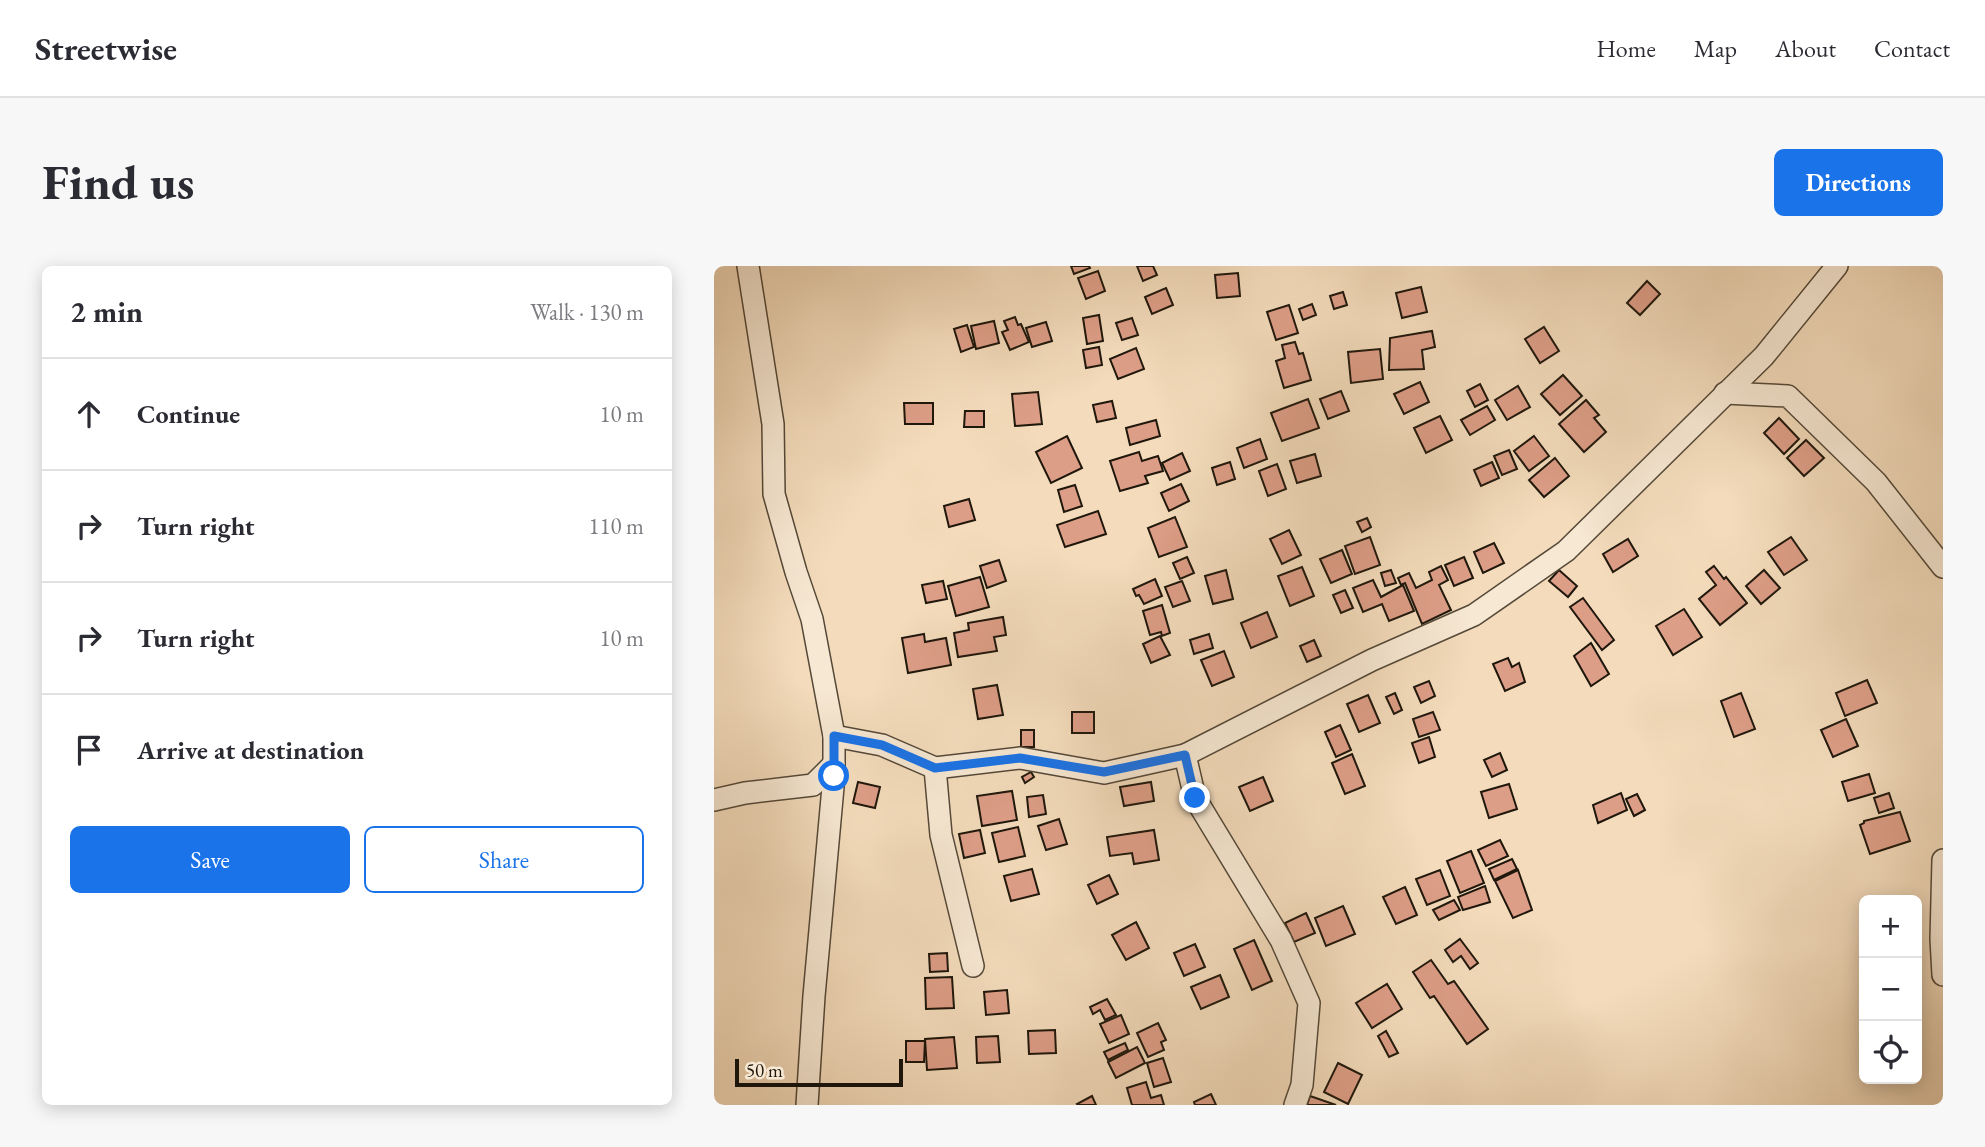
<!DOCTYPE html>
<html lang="en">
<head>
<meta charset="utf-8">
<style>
	:root { --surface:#fff; --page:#f7f7f7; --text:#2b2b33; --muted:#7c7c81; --line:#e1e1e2; --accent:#1a73e8 }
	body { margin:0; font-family:"EB Garamond",serif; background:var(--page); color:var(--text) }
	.controls { position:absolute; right:21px; bottom:21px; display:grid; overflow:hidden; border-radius:10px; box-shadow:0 4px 18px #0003 }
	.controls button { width:63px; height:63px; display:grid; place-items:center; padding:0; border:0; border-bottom:2px solid var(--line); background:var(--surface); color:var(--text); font:35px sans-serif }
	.scale { position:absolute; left:21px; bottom:18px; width:168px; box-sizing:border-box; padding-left:7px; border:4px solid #1f170c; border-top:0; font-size:19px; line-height:24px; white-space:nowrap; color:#1f170c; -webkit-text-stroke:5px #f7e8d3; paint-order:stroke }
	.stop { position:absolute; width:21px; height:21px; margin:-16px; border:5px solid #1a73e8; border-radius:50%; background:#fff }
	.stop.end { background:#1a73e8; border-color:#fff; box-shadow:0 2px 7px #0008 }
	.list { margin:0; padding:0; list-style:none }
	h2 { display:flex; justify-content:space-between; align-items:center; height:91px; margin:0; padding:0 28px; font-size:30px }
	h2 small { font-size:23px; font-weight:400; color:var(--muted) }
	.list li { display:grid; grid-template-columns:46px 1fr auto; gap:21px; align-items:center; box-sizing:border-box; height:112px; padding:0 28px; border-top:2px solid var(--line) }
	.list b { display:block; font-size:26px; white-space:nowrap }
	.list em { font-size:23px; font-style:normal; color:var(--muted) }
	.actions { display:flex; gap:14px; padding:21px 28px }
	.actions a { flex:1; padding:16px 0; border:2px solid var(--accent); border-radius:10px; text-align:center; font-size:24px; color:var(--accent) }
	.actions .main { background:var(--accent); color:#fff }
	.icon { flex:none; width:38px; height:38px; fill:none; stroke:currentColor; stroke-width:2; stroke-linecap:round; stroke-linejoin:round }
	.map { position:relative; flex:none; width:1229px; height:839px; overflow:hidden; border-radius:10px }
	header { display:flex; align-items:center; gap:42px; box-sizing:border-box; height:98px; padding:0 35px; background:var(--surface); border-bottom:2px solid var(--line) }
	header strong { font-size:33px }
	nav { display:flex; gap:38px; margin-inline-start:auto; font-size:24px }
	.intro { display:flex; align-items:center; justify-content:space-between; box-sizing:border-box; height:168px; padding:0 42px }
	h1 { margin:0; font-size:49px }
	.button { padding:18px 32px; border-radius:10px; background:var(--accent); color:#fff; font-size:24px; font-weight:700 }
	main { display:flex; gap:42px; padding:0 42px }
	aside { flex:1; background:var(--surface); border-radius:10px; box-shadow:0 4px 18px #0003 }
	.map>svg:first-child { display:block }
</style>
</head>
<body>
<header>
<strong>Streetwise</strong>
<nav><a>Home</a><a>Map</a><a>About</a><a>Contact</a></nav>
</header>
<div class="intro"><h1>Find us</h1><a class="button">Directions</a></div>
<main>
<aside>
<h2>2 min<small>Walk · 130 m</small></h2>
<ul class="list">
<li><svg class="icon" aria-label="ahead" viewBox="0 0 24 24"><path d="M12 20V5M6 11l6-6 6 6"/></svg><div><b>Continue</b></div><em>10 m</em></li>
<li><svg class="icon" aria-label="right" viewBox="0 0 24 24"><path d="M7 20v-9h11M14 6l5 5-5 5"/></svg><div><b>Turn right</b></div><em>110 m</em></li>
<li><svg class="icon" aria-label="right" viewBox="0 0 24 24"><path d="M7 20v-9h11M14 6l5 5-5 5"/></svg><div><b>Turn right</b></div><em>10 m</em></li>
<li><svg class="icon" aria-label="arrive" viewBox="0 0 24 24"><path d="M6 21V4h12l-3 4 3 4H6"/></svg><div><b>Arrive at destination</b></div></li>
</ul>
<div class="actions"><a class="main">Save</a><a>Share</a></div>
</aside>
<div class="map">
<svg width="1229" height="839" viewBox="0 0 1229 839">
	<rect width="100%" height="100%" fill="#f3dbbb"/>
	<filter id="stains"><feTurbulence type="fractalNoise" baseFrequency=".00286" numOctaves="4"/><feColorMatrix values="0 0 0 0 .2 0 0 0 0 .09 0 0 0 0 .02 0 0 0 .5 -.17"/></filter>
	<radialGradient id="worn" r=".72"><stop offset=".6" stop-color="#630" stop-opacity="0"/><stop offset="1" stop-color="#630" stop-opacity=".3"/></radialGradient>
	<g fill="#dd9e87" stroke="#1f170c" stroke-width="2">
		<polygon points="357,0 375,0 376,2 360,8"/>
		<polygon points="423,0 439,0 443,9 429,15"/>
		<polygon points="384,5 391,25 372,33 364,12"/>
		<polygon points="524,7 526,30 503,32 501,9"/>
		<polygon points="933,15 946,28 926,49 913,37"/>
		<polygon points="707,21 713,46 688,52 682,27"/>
		<polygon points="452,22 459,39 438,48 431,31"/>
		<polygon points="629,26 633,39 620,43 616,30"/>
		<polygon points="598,38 602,49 589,54 585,43"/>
		<polygon points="575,39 584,67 562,74 553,46"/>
		<polygon points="385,49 389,75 373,78 369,52"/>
		<polygon points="301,51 304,59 307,58 315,76 296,84 288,66 294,64 290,55"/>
		<polygon points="418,52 424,69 408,74 402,57"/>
		<polygon points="280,55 285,77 262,83 257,60"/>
		<polygon points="332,56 338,75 318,81 312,62"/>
		<polygon points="253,59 260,81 247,86 240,63"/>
		<polygon points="830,61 845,85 826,97 811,73"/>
		<polygon points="718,65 721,81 708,84 710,103 675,104 676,72"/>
		<polygon points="581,76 585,88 589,87 597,114 570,122 562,95 571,92 568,79"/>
		<polygon points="385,81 388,99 372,102 369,84"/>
		<polygon points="422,82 430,103 404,113 396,93"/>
		<polygon points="666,83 669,113 637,117 634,86"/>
		<polygon points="849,109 868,130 846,149 827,128"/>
		<polygon points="706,116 715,136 690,148 680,128"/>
		<polygon points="766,118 774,134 761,141 753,125"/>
		<polygon points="804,120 816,141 793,154 781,134"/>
		<polygon points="627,125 635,145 614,153 606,133"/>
		<polygon points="324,126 328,158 301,160 298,128"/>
		<polygon points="594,133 605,162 568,175 557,147"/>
		<polygon points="872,134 885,149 880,152 892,166 870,186 845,158"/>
		<polygon points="398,135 402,152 383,156 379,139"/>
		<polygon points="190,137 219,137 219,158 191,158"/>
		<polygon points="773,140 781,154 756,169 747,154"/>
		<polygon points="251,145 270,145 270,161 250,161"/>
		<polygon points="726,150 738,174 712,187 700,162"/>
		<polygon points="1065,152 1085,173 1070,188 1050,167"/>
		<polygon points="442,154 446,170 416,179 412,162"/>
		<polygon points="353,170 368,202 337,217 322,186"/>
		<polygon points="820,170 835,190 815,205 800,185"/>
		<polygon points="546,173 553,193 530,202 523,182"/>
		<polygon points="1092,174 1110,192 1090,210 1073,192"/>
		<polygon points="795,184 803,203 788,209 780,190"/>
		<polygon points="425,186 428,195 444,190 449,205 431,210 434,217 406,225 396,195"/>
		<polygon points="468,187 476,205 456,214 448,197"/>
		<polygon points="601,188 607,210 583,217 576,195"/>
		<polygon points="841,192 855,210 830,231 815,214"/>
		<polygon points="516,196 521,213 503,219 498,202"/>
		<polygon points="778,196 785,212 767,220 760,204"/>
		<polygon points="563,198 572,223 554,230 545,205"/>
		<polygon points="467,218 475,235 455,245 447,227"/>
		<polygon points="361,219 368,240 350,246 344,224"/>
		<polygon points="255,233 261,254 235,261 230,240"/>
		<polygon points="384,245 392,268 351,281 343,259"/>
		<polygon points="461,251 473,281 445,291 434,262"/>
		<polygon points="653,252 657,261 648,266 643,256"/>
		<polygon points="575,264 587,289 568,298 556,273"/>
		<polygon points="656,271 666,299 641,308 631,280"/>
		<polygon points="1077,271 1093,294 1070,309 1054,286"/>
		<polygon points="914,273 924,290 899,306 889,288"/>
		<polygon points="780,277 790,297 769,307 760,286"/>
		<polygon points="628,284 638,308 617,317 606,293"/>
		<polygon points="473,291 480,307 466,313 459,297"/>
		<polygon points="750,291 759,312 740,320 731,299"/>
		<polygon points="285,294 292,315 273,322 266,300"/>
		<polygon points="727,300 734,314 725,319 737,344 708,358 691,317 687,319 684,312 695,307 702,322 718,314 715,306"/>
		<polygon points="1000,300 1010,313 1012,311 1033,337 1006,359 985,333 1002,319 992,306"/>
		<polygon points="588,301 600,330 576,340 564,310"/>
		<polygon points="512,304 519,333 499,338 491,310"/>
		<polygon points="677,304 682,317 671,320 667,307"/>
		<polygon points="845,304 863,320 854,331 835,315"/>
		<polygon points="1050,304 1066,322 1047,338 1032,320"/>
		<polygon points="266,311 275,341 242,350 234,320"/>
		<polygon points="441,313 448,330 430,338 425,329 422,330 419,323"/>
		<polygon points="659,314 667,331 689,319 700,345 675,355 668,338 649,346 639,322"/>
		<polygon points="229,315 233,333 212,337 208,319"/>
		<polygon points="468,315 476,335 459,341 451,321"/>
		<polygon points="631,324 639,342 627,347 619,329"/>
		<polygon points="869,332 900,374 888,384 856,341"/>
		<polygon points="448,339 456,367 448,370 447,366 436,369 429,345"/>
		<polygon points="970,343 988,371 959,389 942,360"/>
		<polygon points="553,346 563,371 537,382 527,357"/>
		<polygon points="289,351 292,369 280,371 283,385 244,391 240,367 255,364 254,357"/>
		<polygon points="210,368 211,376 232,372 237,399 194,407 188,372"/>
		<polygon points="495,368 499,382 480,388 476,374"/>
		<polygon points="446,370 456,389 437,397 429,378"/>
		<polygon points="600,374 607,390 593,396 586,380"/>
		<polygon points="877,377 895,408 877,420 860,390"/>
		<polygon points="510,385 520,411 498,420 487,394"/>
		<polygon points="794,392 798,401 805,397 811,416 791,425 779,398"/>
		<polygon points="1153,414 1163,437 1131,450 1122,427"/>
		<polygon points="715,415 721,430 707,437 700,421"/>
		<polygon points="283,419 289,449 264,453 259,423"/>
		<polygon points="681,427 688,444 680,448 672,431"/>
		<polygon points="1027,427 1041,463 1020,471 1007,435"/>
		<polygon points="654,429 666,457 645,466 633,438"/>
		<rect x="358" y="446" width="22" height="21"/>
		<polygon points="719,446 726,464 705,471 699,453"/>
		<polygon points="1132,453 1144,480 1119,491 1107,464"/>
		<polygon points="626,459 637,484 622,491 611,466"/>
		<rect x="307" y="464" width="13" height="17"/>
		<polygon points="715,471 721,491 705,497 698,477"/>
		<polygon points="786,487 793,504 778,511 770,494"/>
		<polygon points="638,488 651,520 631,528 618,497"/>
		<polygon points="317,506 320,511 311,517 308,511"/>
		<polygon points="1155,508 1161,527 1134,535 1128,516"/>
		<polygon points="549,511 559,535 536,545 525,521"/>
		<polygon points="144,516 166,521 161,542 139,537"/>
		<polygon points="437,516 440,535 410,540 406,521"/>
		<polygon points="795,518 803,543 775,552 767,526"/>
		<polygon points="298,525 303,554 268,560 263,530"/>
		<polygon points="907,527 913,544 884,557 879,539"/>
		<polygon points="1175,527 1180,542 1165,547 1160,532"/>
		<polygon points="923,528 931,544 920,550 912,533"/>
		<polygon points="329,529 332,548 315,551 313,531"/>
		<polygon points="1186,546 1196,575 1156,588 1146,559 1150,557 1150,555"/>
		<polygon points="345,553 353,578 332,584 324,560"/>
		<polygon points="304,561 311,590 285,596 278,567"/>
		<polygon points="266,564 271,587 250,592 245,568"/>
		<polygon points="440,564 445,594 420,598 418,587 396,590 393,571"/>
		<polygon points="786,574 794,590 772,600 764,584"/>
		<polygon points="757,585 770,617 746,627 733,595"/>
		<polygon points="798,593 803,603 780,614 775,603"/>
		<polygon points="318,603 325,628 297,635 290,610"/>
		<polygon points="726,604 736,630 713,639 702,613"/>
		<polygon points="804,604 818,644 799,652 781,615"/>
		<polygon points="395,609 404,628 383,638 374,619"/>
		<polygon points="771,620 776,636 749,644 744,631"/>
		<polygon points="691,621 703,649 682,658 669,631"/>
		<polygon points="740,634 746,644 725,654 719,644"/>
		<polygon points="629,640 641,668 612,680 601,652"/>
		<polygon points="592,647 601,667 580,676 571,657"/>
		<polygon points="422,656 435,682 412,694 398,669"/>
		<polygon points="746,673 764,697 756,703 747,690 739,696 731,684"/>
		<polygon points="540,674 558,715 538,724 520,683"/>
		<polygon points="481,678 491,701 470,710 460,687"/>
		<polygon points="233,687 234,705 216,706 215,688"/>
		<polygon points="717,694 734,718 740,715 774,763 753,778 720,730 716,732 699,706"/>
		<polygon points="506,709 515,731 487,743 477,721"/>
		<polygon points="238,711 240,742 212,743 211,712"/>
		<polygon points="673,718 688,743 658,762 642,737"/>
		<polygon points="293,724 295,747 272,749 270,726"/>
		<polygon points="393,733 402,749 391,754 386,744 379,748 376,741"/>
		<polygon points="407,749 415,768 395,777 386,758"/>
		<polygon points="444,757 452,774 447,776 450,784 434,791 423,767"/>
		<polygon points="341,764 342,787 315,788 314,765"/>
		<polygon points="672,765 684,787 675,791 664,770"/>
		<polygon points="284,770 286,796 263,797 262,771"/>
		<polygon points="240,771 243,802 213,804 211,773"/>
		<polygon points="192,775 211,775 210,796 192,796"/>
		<polygon points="411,777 414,784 394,794 390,786"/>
		<polygon points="423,781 431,797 402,812 394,796"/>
		<polygon points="449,792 457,816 440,821 433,797"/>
		<polygon points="624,797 648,809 634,838 610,826"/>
		<polygon points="432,816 437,832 447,829 450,839 418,839 413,822"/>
		<polygon points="497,828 502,839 481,839 480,836"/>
		<polygon points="378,830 382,839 364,839 363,838"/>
		<polygon points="596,830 622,839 593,839"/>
	</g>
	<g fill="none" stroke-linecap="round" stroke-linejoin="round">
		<g stroke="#544838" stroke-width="24">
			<g id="street">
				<polyline points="34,0 59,158 60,228 82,306 98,353 120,470 120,510 100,730 93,839"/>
				<polyline points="1011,127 1074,130 1162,216 1229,301"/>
				<polyline points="120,470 168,479 221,502 306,492 390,507 471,489"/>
				<polyline points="221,502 227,569 259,700"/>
				<polyline points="0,534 31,527 99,519 120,498"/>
				<polyline points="1229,594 1227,673 1229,709"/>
				<polyline points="581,839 588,819 595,737 567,674 481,532 471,489 658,394 760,349 852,285 1050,90 1123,0"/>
			</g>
		</g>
		<use href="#street" stroke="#f7e8d3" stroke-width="21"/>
	</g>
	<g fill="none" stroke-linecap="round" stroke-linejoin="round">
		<polyline stroke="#1a73e8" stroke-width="9" points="120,510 120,470 168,479 221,502 306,492 390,506 471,489 481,532"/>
	</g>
	<rect width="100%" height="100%" filter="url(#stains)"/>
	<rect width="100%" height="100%" fill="url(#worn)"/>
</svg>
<div class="controls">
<button>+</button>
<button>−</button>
<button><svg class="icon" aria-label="locate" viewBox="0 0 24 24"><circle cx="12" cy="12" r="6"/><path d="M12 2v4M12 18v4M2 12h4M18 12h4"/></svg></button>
</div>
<div class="scale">50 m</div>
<div class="stop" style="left:120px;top:510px"></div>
<div class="stop end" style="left:481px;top:532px"></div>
</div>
</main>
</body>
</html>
